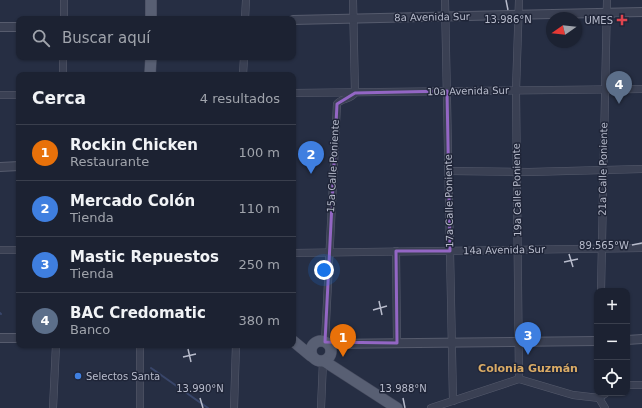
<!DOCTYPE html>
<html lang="es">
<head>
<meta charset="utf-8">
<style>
	:root { --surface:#1c2232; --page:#292f3e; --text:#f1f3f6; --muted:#a0a4ac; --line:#3a3f4d; --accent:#8ea6fb }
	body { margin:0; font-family:"DejaVu Sans",sans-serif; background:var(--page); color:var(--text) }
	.controls { position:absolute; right:12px; bottom:12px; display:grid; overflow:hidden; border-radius:8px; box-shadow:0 1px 3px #0004 }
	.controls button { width:36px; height:36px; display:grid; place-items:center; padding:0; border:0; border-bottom:1px solid var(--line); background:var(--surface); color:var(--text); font:20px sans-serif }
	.compass { position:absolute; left:546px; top:12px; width:36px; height:36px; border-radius:50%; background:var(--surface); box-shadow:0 1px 3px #0004; rotate:256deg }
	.you { position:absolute; left:324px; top:270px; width:14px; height:14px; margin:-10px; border:3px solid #fff; border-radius:50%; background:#1a73e8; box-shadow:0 0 0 6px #1a73e833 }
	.badge { display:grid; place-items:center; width:26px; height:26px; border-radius:50%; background:var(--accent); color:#fff; font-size:13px; font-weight:700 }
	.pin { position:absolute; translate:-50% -33px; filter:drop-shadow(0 1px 2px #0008) }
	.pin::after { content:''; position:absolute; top:21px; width:14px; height:12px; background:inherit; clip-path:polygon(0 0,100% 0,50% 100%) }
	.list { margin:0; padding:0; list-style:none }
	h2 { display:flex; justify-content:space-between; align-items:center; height:52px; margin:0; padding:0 16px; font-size:17px }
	h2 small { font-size:13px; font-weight:400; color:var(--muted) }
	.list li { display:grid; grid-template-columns:26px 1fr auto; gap:12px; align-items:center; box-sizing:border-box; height:56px; padding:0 16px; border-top:1px solid var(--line) }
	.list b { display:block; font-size:15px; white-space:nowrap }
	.list p { margin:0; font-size:13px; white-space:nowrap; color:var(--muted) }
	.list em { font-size:13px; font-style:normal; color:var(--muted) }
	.icon { flex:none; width:22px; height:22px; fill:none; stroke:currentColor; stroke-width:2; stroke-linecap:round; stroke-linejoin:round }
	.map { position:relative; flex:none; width:642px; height:408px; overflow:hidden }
	.search { position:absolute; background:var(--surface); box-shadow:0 1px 3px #0004; left:16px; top:16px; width:280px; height:44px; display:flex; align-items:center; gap:10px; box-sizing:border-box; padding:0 14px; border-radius:8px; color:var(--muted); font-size:15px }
	.panel { position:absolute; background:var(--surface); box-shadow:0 1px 3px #0004; left:16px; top:72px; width:280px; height:276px; border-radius:8px }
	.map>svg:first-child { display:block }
</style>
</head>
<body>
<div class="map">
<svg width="642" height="408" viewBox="0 0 642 408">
	<rect width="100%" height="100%" fill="#262e43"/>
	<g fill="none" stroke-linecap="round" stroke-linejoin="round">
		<g stroke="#39466a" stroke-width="2">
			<polyline points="0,313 1,314"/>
			<polyline points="151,368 208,408"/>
		</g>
		<g stroke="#565b6d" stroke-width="8">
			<g id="minor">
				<polyline points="445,0 453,401"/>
				<polyline points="519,0 516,90 519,379"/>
				<polyline points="64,19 64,0"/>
				<polyline points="245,19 246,0"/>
				<polyline points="63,75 63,57"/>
				<polyline points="243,75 244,57"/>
				<polyline points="293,93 642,89"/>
				<polyline points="0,95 19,95"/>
				<polyline points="449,171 529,172 642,169"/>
				<polyline points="0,250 19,250"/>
				<polyline points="396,251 397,343"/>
				<polyline points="293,253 642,248"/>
				<polyline points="601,291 607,0"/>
				<path d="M325 342 337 104C341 98 350 100 355 93L353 0"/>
				<polyline points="627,385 642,385"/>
				<polyline points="599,398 605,408"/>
				<polyline points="599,398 606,393"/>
				<polyline points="53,408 56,345"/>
				<polyline points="140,408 140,345"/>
				<polyline points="234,408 236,345"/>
				<polyline points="321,408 323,361"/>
				<polyline points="431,408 519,379 573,395 599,398"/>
			</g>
		</g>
		<g stroke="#565b6d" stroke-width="10">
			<g id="tertiary">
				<polyline points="293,20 642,12"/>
				<polyline points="0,27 19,27"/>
				<polyline points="0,167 19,166"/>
				<polyline points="0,338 19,338"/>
				<polyline points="627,340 642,339"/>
				<polyline points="327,344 597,341"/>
			</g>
		</g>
		<g stroke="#44495c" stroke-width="12">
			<g id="primary">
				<polyline points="151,19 151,0"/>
				<polyline points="150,75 151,57"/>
				<circle cx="321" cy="351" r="10"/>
				<polyline points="293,341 311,356"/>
				<polyline points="324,361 397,408"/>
			</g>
		</g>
		<use href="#minor" stroke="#3a4053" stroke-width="7"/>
		<use href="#tertiary" stroke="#3a4053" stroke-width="8"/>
		<use href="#primary" stroke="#585f73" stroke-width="11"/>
	</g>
	<path fill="none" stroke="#9366c4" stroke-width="3" stroke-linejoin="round" d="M447 91 450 251H396L397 343 325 342 337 104 355 93Z"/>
	<path fill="none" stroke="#b8bccc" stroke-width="1.5" d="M506 0 508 10M632 245 642 243M569 254 573 267M564 262 578 259M379 301 382 315M373 310 387 306M188 349 191 362M183 357 196 354M200 398 203 408M403 398 405 408"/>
	<path fill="#e0444e" stroke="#1f2538" stroke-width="1.5" d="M620 14h4v4h4v4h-4v4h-4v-4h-4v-4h4z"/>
	<circle fill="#3f7fe0" stroke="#1f2538" stroke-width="1.5" cx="78" cy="376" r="4"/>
	<g text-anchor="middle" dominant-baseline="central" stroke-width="3" stroke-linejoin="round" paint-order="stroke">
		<g font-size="10" fill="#b8bccc" stroke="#1f2538">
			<text transform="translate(432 17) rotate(-1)">8a Avenida Sur</text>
			<text transform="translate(468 91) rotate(-1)">10a Avenida Sur</text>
			<text transform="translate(333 166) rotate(-87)">15a Calle Poniente</text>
			<text transform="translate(603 169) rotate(-89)">21a Calle Poniente</text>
			<text transform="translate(517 190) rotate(-91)">19a Calle Poniente</text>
			<text transform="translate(449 201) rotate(-91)">17a Calle Poniente</text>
			<text transform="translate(504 250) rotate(-1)">14a Avenida Sur</text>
		</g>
		<g font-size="10" fill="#b8bccc" stroke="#1f2538" text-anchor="end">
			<text x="613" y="20">UMES</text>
			<text x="86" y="376" text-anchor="start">Selectos Santa</text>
		</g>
		<g font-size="11" font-weight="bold" fill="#daab65" stroke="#1f2538">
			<text x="528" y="368">Colonia Guzmán</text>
		</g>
	</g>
	<g font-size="10" text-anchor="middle" fill="#b8bccc" stroke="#1f2538" stroke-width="3" stroke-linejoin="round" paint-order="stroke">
		<text x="508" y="23">13.986°N</text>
		<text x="604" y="249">89.565°W</text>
		<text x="200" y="392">13.990°N</text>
		<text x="403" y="392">13.988°N</text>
	</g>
</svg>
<div class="controls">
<button>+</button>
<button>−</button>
<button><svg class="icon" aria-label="locate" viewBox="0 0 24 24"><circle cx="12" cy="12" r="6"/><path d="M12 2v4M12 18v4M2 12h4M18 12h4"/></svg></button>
</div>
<svg class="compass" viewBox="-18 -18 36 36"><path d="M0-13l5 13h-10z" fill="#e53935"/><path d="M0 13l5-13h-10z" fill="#a0a4ac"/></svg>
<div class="you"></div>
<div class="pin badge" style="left:343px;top:357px;background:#e8710a">1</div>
<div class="pin badge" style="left:311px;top:174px;background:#3f7fe0">2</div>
<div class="pin badge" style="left:528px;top:355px;background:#3f7fe0">3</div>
<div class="pin badge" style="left:619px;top:104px;background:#5c6f8a">4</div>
<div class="search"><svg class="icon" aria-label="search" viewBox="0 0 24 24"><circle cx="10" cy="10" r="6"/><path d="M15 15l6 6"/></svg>Buscar aquí</div>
<section class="panel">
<h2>Cerca<small>4 resultados</small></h2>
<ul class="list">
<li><span class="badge" style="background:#e8710a">1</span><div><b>Rockin Chicken</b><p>Restaurante</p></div><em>100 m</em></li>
<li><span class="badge" style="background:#3f7fe0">2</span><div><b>Mercado Colón</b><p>Tienda</p></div><em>110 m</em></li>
<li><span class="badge" style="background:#3f7fe0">3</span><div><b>Mastic Repuestos</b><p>Tienda</p></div><em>250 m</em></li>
<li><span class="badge" style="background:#5c6f8a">4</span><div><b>BAC Credomatic</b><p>Banco</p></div><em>380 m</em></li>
</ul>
</section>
</div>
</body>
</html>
